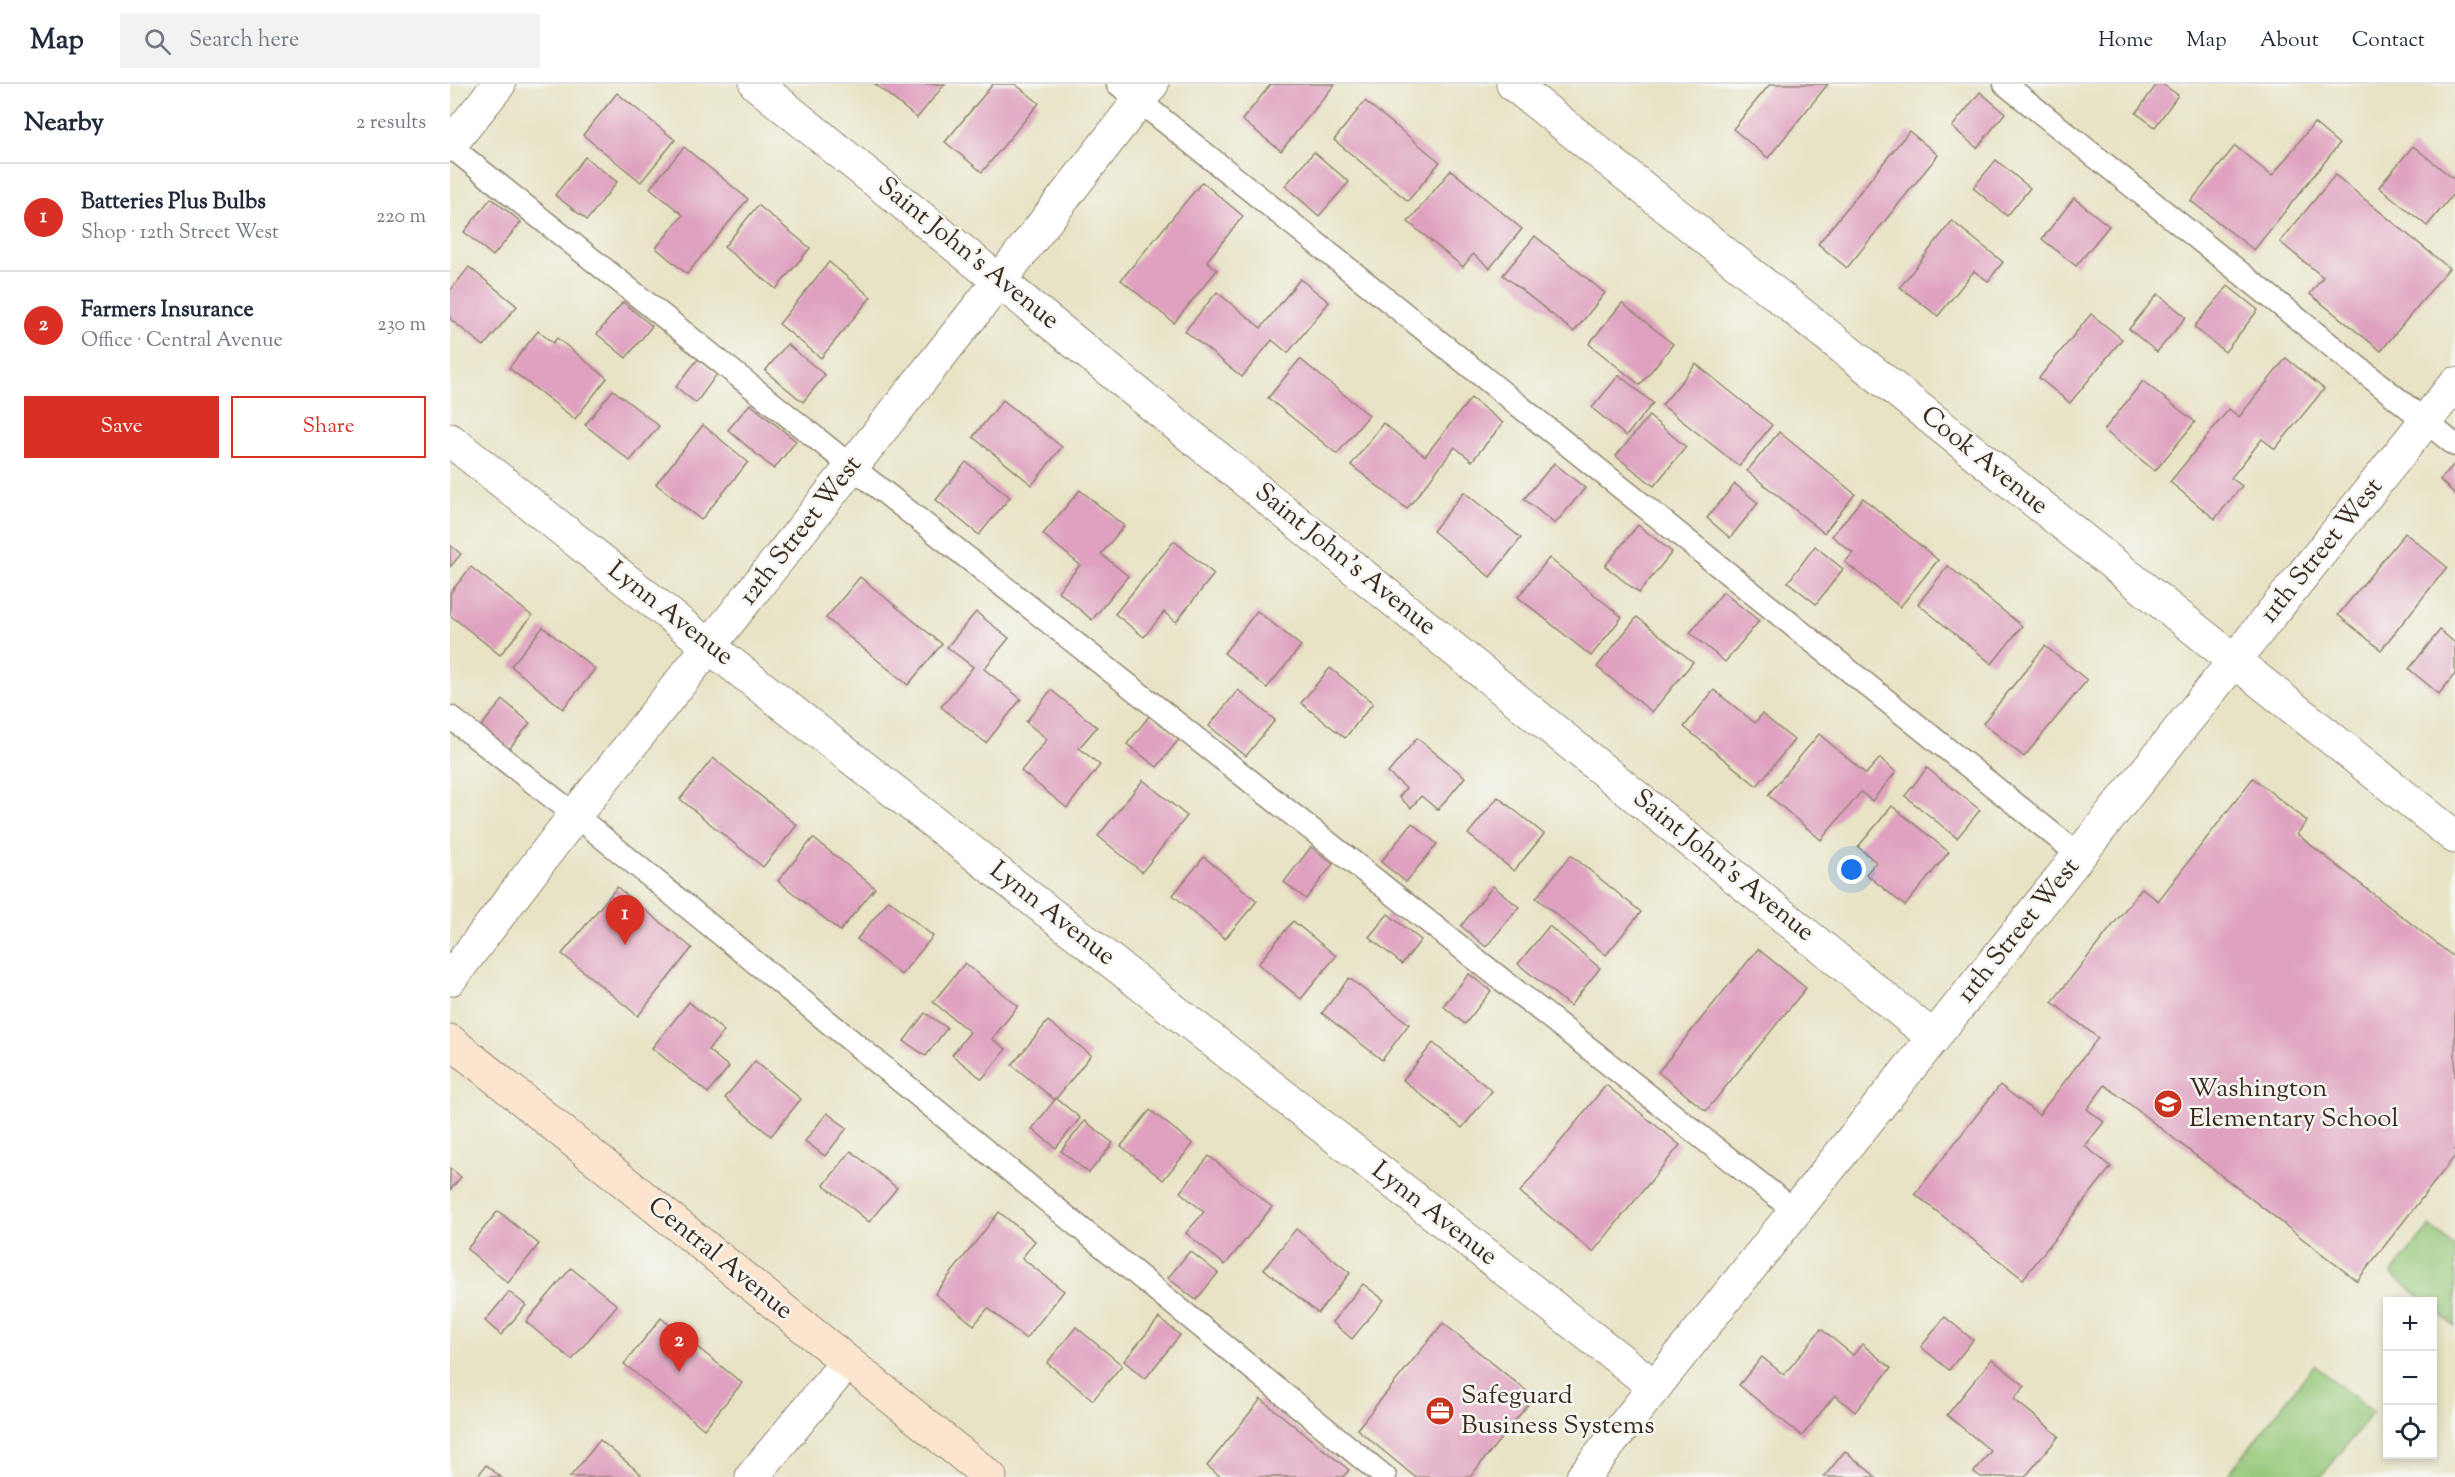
<!DOCTYPE html>
<html lang="en">
<head>
<meta charset="utf-8">
<style>
	:root { --surface:#fff; --page:#f2f2f3; --text:#1f2937; --muted:#747a83; --line:#e0e1e3; --accent:#d93025 }
	body { margin:0; font-family:"Sorts Mill Goudy",serif; background:var(--page); color:var(--text) }
	.controls { position:absolute; right:18px; bottom:18px; display:grid; overflow:hidden; border-radius:0px; box-shadow:0 3px 9px #0003 }
	.controls button { width:54px; height:54px; display:grid; place-items:center; padding:0; border:0; border-bottom:2px solid var(--line); background:var(--surface); color:var(--text); font:30px sans-serif }
	.you { position:absolute; left:1402px; top:786px; width:21px; height:21px; margin:-15px; border:4px solid #fff; border-radius:50%; background:#1a73e8; box-shadow:0 0 0 9px #1a73e833 }
	.badge { display:grid; place-items:center; width:39px; height:39px; border-radius:50%; background:var(--accent); color:#fff; font-size:20px; font-weight:700 }
	.pin { position:absolute; translate:-50% -50px; filter:drop-shadow(0 2px 3px #0008) }
	.pin::after { content:''; position:absolute; top:32px; width:21px; height:18px; background:inherit; clip-path:polygon(0 0,100% 0,50% 100%) }
	.list { margin:0; padding:0; list-style:none }
	h2 { display:flex; justify-content:space-between; align-items:center; height:78px; margin:0; padding:0 24px; font-size:26px }
	h2 small { font-size:20px; font-weight:400; color:var(--muted) }
	.list li { display:grid; grid-template-columns:39px 1fr auto; gap:18px; align-items:center; box-sizing:border-box; height:108px; padding:0 24px; border-top:2px solid var(--line) }
	.list b { display:block; font-size:22px; white-space:nowrap }
	.list p { margin:0; font-size:20px; white-space:nowrap; color:var(--muted) }
	.list em { font-size:20px; font-style:normal; color:var(--muted) }
	.actions { display:flex; gap:12px; padding:18px 24px }
	.actions a { flex:1; padding:14px 0; border:2px solid var(--accent); border-radius:0px; text-align:center; font-size:21px; color:var(--accent) }
	.actions .main { background:var(--accent); color:#fff }
	.icon { flex:none; width:33px; height:33px; fill:none; stroke:currentColor; stroke-width:2; stroke-linecap:round; stroke-linejoin:round }
	.map { position:relative; flex:none; width:2005px; height:1393px; overflow:hidden }
	header { display:flex; align-items:center; gap:36px; box-sizing:border-box; height:84px; padding:0 30px; background:var(--surface); border-bottom:2px solid var(--line) }
	header strong { font-size:28px }
	nav { display:flex; gap:33px; margin-inline-start:auto; font-size:21px }
	.search { width:420px; height:54px; background:var(--page); display:flex; align-items:center; gap:15px; box-sizing:border-box; padding:0 21px; border-radius:0px; color:var(--muted); font-size:22px }
	main { display:flex }
	aside { flex:1; background:var(--surface) }
	.map>svg:first-child { display:block }
</style>
</head>
<body>
<header>
<strong>Map</strong>
<div class="search"><svg class="icon" aria-label="search" viewBox="0 0 24 24"><circle cx="10" cy="10" r="6"/><path d="M15 15l6 6"/></svg>Search here</div>
<nav><a>Home</a><a>Map</a><a>About</a><a>Contact</a></nav>
</header>
<main>
<aside>
<h2>Nearby<small>2 results</small></h2>
<ul class="list">
<li><span class="badge">1</span><div><b>Batteries Plus Bulbs</b><p>Shop · 12th Street West</p></div><em>220 m</em></li>
<li><span class="badge">2</span><div><b>Farmers Insurance</b><p>Office · Central Avenue</p></div><em>230 m</em></li>
</ul>
<div class="actions"><a class="main">Save</a><a>Share</a></div>
</aside>
<div class="map">
<svg width="2005" height="1393" viewBox="0 0 2005 1393">
	<rect width="100%" height="100%" fill="#f6f6f2"/>
	<filter id="ink" filterUnits="userSpaceOnUse"><feTurbulence type="fractalNoise" baseFrequency=".0167" numOctaves="2"/><feDisplacementMap in="SourceGraphic" scale="12" xChannelSelector="R" yChannelSelector="G"/><feConvolveMatrix kernelMatrix="1 2 1 2 8 2 1 2 1" color-interpolation-filters="sRGB"/></filter>
	<filter id="wash" filterUnits="userSpaceOnUse"><feTurbulence type="fractalNoise" baseFrequency=".008" numOctaves="4" result="noise"/><feDisplacementMap in="SourceGraphic" scale="24" xChannelSelector="R" yChannelSelector="G"/><feGaussianBlur stdDeviation="1.35" result="paint"/><feColorMatrix in="noise" values="0 0 0 0 0 0 0 0 0 0 0 0 0 0 0 0 0 1.4 0 .05"/><feComposite in="paint" operator="in"/></filter>
	<g filter="url(#wash)">
		<rect width="100%" height="100%" fill="#e8e3c5"/>
		<g fill="#95c879" stroke="#68794c" stroke-width="1.5">
			<polygon points="1980,1142 2005,1163 2005,1243 1983,1224 1982,1218 1975,1217 1941,1190"/>
			<polygon points="1864,1281 1923,1328 1871,1393 1776,1393"/>
		</g>
		<g id="blocks">
			<g fill="#dfa1bf">
				<polygon points="425,0 495,0 467,34"/>
				<polygon points="543,0 565,0 589,19 532,88 495,58"/>
				<polygon points="821,0 885,0 831,67 792,36"/>
				<polygon points="1320,0 1378,0 1318,74 1283,45"/>
				<polygon points="1707,0 1712,0 1728,11 1705,43 1686,29"/>
				<polygon points="1530,8 1555,29 1527,64 1502,43"/>
				<polygon points="167,9 225,56 191,98 133,51"/>
				<polygon points="915,17 990,78 958,117 884,56"/>
				<polygon points="1864,39 1889,60 1804,166 1741,117 1785,62 1822,92"/>
				<polygon points="1459,47 1488,71 1397,184 1368,160"/>
				<polygon points="1963,62 2005,96 2005,108 1977,142 1929,103"/>
				<polygon points="234,63 298,115 237,190 206,164 233,131 200,104"/>
				<polygon points="864,68 899,98 869,132 835,102"/>
				<polygon points="135,73 167,98 137,136 105,111"/>
				<polygon points="1546,76 1580,104 1557,132 1523,104"/>
				<polygon points="1001,86 1072,145 1040,184 1023,170 1013,183 958,138"/>
				<polygon points="1885,91 1999,184 1931,267 1860,210 1873,193 1830,158"/>
				<polygon points="752,98 793,132 757,177 767,186 724,239 671,196"/>
				<polygon points="41,114 71,138 43,172 14,148"/>
				<polygon points="1624,114 1659,142 1626,182 1592,155"/>
				<polygon points="308,121 360,164 326,205 274,163"/>
				<polygon points="1502,137 1553,178 1538,197 1524,187 1488,232 1450,203"/>
				<polygon points="1085,152 1155,209 1124,248 1053,191"/>
				<polygon points="379,178 421,213 371,274 329,240"/>
				<polygon points="19,183 67,222 34,262 0,235 0,207"/>
				<polygon points="850,195 879,218 838,269 822,256 792,293 735,247 767,208 811,244"/>
				<polygon points="1778,202 1808,226 1775,268 1744,243"/>
				<polygon points="1708,210 1736,233 1707,268 1679,245"/>
				<polygon points="173,218 202,242 176,274 147,250"/>
				<polygon points="1172,219 1223,260 1190,301 1139,260"/>
				<polygon points="1641,230 1672,255 1620,319 1589,294"/>
				<polygon points="88,247 103,259 107,254 157,294 125,335 59,284"/>
				<polygon points="337,260 375,291 353,318 315,287"/>
				<polygon points="1836,274 1874,305 1825,365 1812,355 1781,394 1792,402 1765,435 1720,398 1779,325 1789,333"/>
				<polygon points="248,275 267,290 246,319 226,303"/>
				<polygon points="850,275 919,331 887,370 818,314"/>
				<polygon points="1246,280 1322,341 1289,382 1212,321"/>
				<polygon points="1169,291 1203,319 1176,352 1142,324"/>
				<polygon points="1693,297 1745,338 1705,387 1654,346"/>
				<polygon points="163,306 209,342 180,377 135,341"/>
				<polygon points="1021,314 1053,339 1022,377 1005,363 957,425 901,381 933,339 975,372"/>
				<polygon points="553,316 612,363 582,401 523,353"/>
				<polygon points="300,320 346,357 324,385 278,346"/>
				<polygon points="1199,332 1236,363 1204,402 1166,372"/>
				<polygon points="253,341 298,378 251,436 206,400"/>
				<polygon points="1329,348 1405,410 1374,449 1297,387"/>
				<polygon points="516,378 560,413 529,451 486,416"/>
				<polygon points="1104,379 1135,404 1105,440 1074,415"/>
				<polygon points="2005,379 2005,410 1990,396"/>
				<polygon points="1285,400 1308,419 1280,454 1257,434"/>
				<polygon points="630,406 674,442 651,470 678,492 642,536 608,507 630,481 593,450"/>
				<polygon points="1014,408 1071,454 1040,493 983,447"/>
				<polygon points="1413,414 1488,476 1450,523 1395,478 1403,469 1382,452"/>
				<polygon points="1188,441 1222,468 1189,509 1155,482"/>
				<polygon points="1955,449 1997,483 1931,566 1888,531"/>
				<polygon points="724,457 764,490 726,538 714,528 694,553 665,530"/>
				<polygon points="0,461 11,470 0,483"/>
				<polygon points="1365,462 1393,485 1366,520 1338,498"/>
				<polygon points="1099,474 1172,533 1141,572 1068,513"/>
				<polygon points="1498,482 1572,542 1542,580 1468,520"/>
				<polygon points="21,483 82,532 50,571 0,531 0,509"/>
				<polygon points="410,493 492,560 458,601 376,534"/>
				<polygon points="1273,508 1309,537 1275,578 1240,549"/>
				<polygon points="807,527 851,562 817,604 774,569"/>
				<polygon points="526,528 559,554 534,585 571,615 536,659 491,623 523,583 497,563"/>
				<polygon points="1187,533 1243,578 1202,628 1147,583"/>
				<polygon points="93,543 145,585 113,625 61,582"/>
				<polygon points="1990,546 2005,559 2005,590 1989,610 1959,585"/>
				<polygon points="1595,562 1637,596 1574,673 1533,639"/>
				<polygon points="880,584 923,619 895,654 851,619"/>
				<polygon points="601,606 647,643 629,664 650,681 617,724 571,687 597,655 576,638"/>
				<polygon points="788,606 825,636 796,672 759,642"/>
				<polygon points="1264,606 1305,639 1312,630 1344,656 1307,702 1234,643"/>
				<polygon points="53,616 80,639 59,665 31,642"/>
				<polygon points="700,631 729,655 707,683 677,660"/>
				<polygon points="1369,650 1416,690 1430,674 1446,688 1422,717 1411,708 1371,756 1318,711"/>
				<polygon points="967,654 1015,693 988,726 971,712 961,724 949,713 956,704 938,689"/>
				<polygon points="263,674 347,741 313,783 230,715"/>
				<polygon points="1477,684 1530,726 1507,754 1455,712"/>
				<polygon points="1803,694 1857,737 1847,750 2005,874 2005,1072 1907,1197 1655,1001 1637,1025 1654,1038 1635,1062 1661,1083 1573,1195 1465,1110 1550,1001 1589,1031 1648,954 1602,918 1692,804 1708,817"/>
				<polygon points="693,696 737,732 692,788 648,752"/>
				<polygon points="1048,713 1094,750 1064,787 1018,750"/>
				<polygon points="1442,722 1499,768 1455,822 1416,790 1426,778 1408,763"/>
				<polygon points="962,739 987,760 956,798 931,778"/>
				<polygon points="363,754 425,804 390,847 328,797"/>
				<polygon points="861,763 883,780 856,815 834,798"/>
				<polygon points="1121,771 1191,828 1156,871 1086,814"/>
				<polygon points="754,773 807,817 775,855 723,811"/>
				<polygon points="1043,802 1069,823 1036,863 1011,842"/>
				<polygon points="167,803 242,864 188,932 112,870"/>
				<polygon points="439,816 483,852 451,891 407,855"/>
				<polygon points="938,830 971,856 952,880 919,853"/>
				<polygon points="843,837 886,872 851,915 808,880"/>
				<polygon points="1099,842 1150,884 1120,922 1068,880"/>
				<polygon points="1308,865 1356,904 1256,1027 1208,988"/>
				<polygon points="515,879 568,922 542,955 556,965 532,995 502,971 520,948 483,918"/>
				<polygon points="1019,890 1041,907 1015,940 993,922"/>
				<polygon points="899,894 959,940 932,976 872,929"/>
				<polygon points="239,918 274,947 258,966 279,983 258,1009 202,964"/>
				<polygon points="475,929 497,944 476,972 454,957"/>
				<polygon points="598,937 641,971 605,1016 562,981"/>
				<polygon points="983,959 1042,1007 1012,1044 953,996"/>
				<polygon points="305,977 351,1015 321,1052 275,1014"/>
				<polygon points="1156,1001 1230,1061 1143,1168 1070,1108"/>
				<polygon points="606,1014 630,1034 606,1064 582,1045"/>
				<polygon points="700,1026 743,1060 713,1096 671,1062"/>
				<polygon points="377,1029 397,1044 375,1072 355,1057"/>
				<polygon points="635,1037 663,1059 639,1089 611,1067"/>
				<polygon points="401,1067 447,1104 419,1138 374,1101"/>
				<polygon points="759,1072 822,1123 775,1181 736,1149 754,1128 730,1108"/>
				<polygon points="0,1084 11,1093 0,1106"/>
				<polygon points="48,1127 89,1160 58,1199 17,1165"/>
				<polygon points="549,1128 585,1157 572,1174 614,1207 576,1255 538,1224 524,1241 485,1210"/>
				<polygon points="846,1145 900,1189 868,1229 814,1185"/>
				<polygon points="740,1167 768,1189 746,1216 718,1194"/>
				<polygon points="121,1184 167,1221 122,1276 76,1238"/>
				<polygon points="913,1200 934,1216 902,1255 882,1238"/>
				<polygon points="59,1208 76,1221 51,1251 35,1237"/>
				<polygon points="1495,1233 1523,1256 1499,1286 1471,1263"/>
				<polygon points="211,1234 292,1299 254,1345 174,1280"/>
				<polygon points="709,1234 730,1251 695,1295 674,1277"/>
				<polygon points="993,1239 1084,1313 1020,1393 965,1393 907,1345"/>
				<polygon points="626,1243 672,1281 643,1316 597,1279"/>
				<polygon points="1371,1245 1403,1271 1412,1260 1441,1284 1405,1328 1385,1311 1352,1352 1289,1301 1312,1273 1334,1291"/>
				<polygon points="1542,1275 1575,1302 1564,1315 1609,1352 1575,1393 1531,1393 1524,1388 1541,1367 1497,1331"/>
				<polygon points="811,1315 899,1386 893,1393 771,1393 757,1382"/>
				<polygon points="150,1356 191,1390 188,1393 120,1393"/>
				<polygon points="1395,1367 1426,1393 1374,1393"/>
				<polygon points="36,1381 51,1393 27,1393"/>
			</g>
		</g>
	</g>
	<g filter="url(#ink)">
		<use href="#blocks" fill-opacity="0" stroke="#928672" stroke-width="1.5"/>
		<g fill="none" stroke-linecap="round" stroke-linejoin="round">
			<g stroke="#928672" stroke-width="25">
				<g id="lane">
					<polyline points="668,0 1629,771"/>
					<polyline points="1555,0 2005,361"/>
					<polyline points="0,62 401,382 1345,1127"/>
					<polyline points="0,633 125,731 935,1393"/>
				</g>
			</g>
			<g stroke="#928672" stroke-width="35">
				<g id="street">
					<polyline points="306,0 1484,954"/>
					<polyline points="1063,0 2005,753"/>
					<polyline points="0,61 49,0"/>
					<polyline points="0,356 260,563 1205,1303"/>
					<polyline points="0,895 125,731 550,196 702,0"/>
					<polyline points="302,1393 397,1278"/>
					<polyline points="1133,1393 2005,300"/>
				</g>
			</g>
			<g stroke="#928672" stroke-width="35">
				<polyline id="secondary" points="0,957 540,1393"/>
			</g>
			<use href="#lane" stroke="#fff" stroke-width="22"/>
			<use href="#street" stroke="#fff" stroke-width="33"/>
			<use href="#secondary" stroke="#fbe5cf" stroke-width="33"/>
		</g>
	</g>
	<defs>
		<g id="school-disc" transform="scale(1.5)"><circle r="9.5" fill="#c8321e" stroke="#f6f6f2"/><path d="M0-5L7-2L0 1L-7-2ZM-4 1L0 2.5L4 1V4Q0 6-4 4Z" fill="#fff"/></g>
		<g id="office-disc" transform="scale(1.5)"><circle r="9.5" fill="#c8321e" stroke="#f6f6f2"/><path d="M-6-3h4V-5.5h4V-3h4V5H-6ZM-1-4.5V-3h2v-1.5ZM-6 0V1H6V0Z" fill="#fff"/></g>
	</defs>
	<g fill-rule="evenodd">
		<use href="#school-disc" x="1718" y="1020"/>
		<use href="#office-disc" x="990" y="1327"/>
	</g>
	<g text-anchor="middle" dominant-baseline="central" stroke-width="5" stroke-linejoin="round" paint-order="stroke">
		<g font-size="26" fill="#3b2a1e" stroke="#f6f6f2">
			<text transform="translate(518 170) rotate(39)">Saint John's Avenue</text>
			<text transform="translate(1534 377) rotate(39)">Cook Avenue</text>
			<text transform="translate(351 447) rotate(-52)">12th Street West</text>
			<text transform="translate(1872 467) rotate(-51)">11th Street West</text>
			<text transform="translate(895 476) rotate(39)">Saint John's Avenue</text>
			<text transform="translate(220 530) rotate(38)">Lynn Avenue</text>
			<text transform="translate(1273 782) rotate(39)">Saint John's Avenue</text>
			<text transform="translate(602 830) rotate(38)">Lynn Avenue</text>
			<text transform="translate(1569 847) rotate(-51)">11th Street West</text>
			<text transform="translate(984 1130) rotate(38)">Lynn Avenue</text>
			<text transform="translate(270 1175) rotate(39)">Central Avenue</text>
		</g>
		<g font-size="26" fill="#3b2a1e" stroke="#f6f6f2" text-anchor="start">
			<text x="1739" y="1005">Washington<tspan x="1739" dy="30">Elementary School</tspan></text>
			<text x="1011" y="1312">Safeguard<tspan x="1011" dy="30">Business Systems</tspan></text>
		</g>
	</g>
</svg>
<div class="controls">
<button>+</button>
<button>−</button>
<button><svg class="icon" aria-label="locate" viewBox="0 0 24 24"><circle cx="12" cy="12" r="6"/><path d="M12 2v4M12 18v4M2 12h4M18 12h4"/></svg></button>
</div>
<div class="you"></div>
<div class="pin badge" style="left:175px;top:861px">1</div>
<div class="pin badge" style="left:229px;top:1288px">2</div>
</div>
</main>
</body>
</html>
